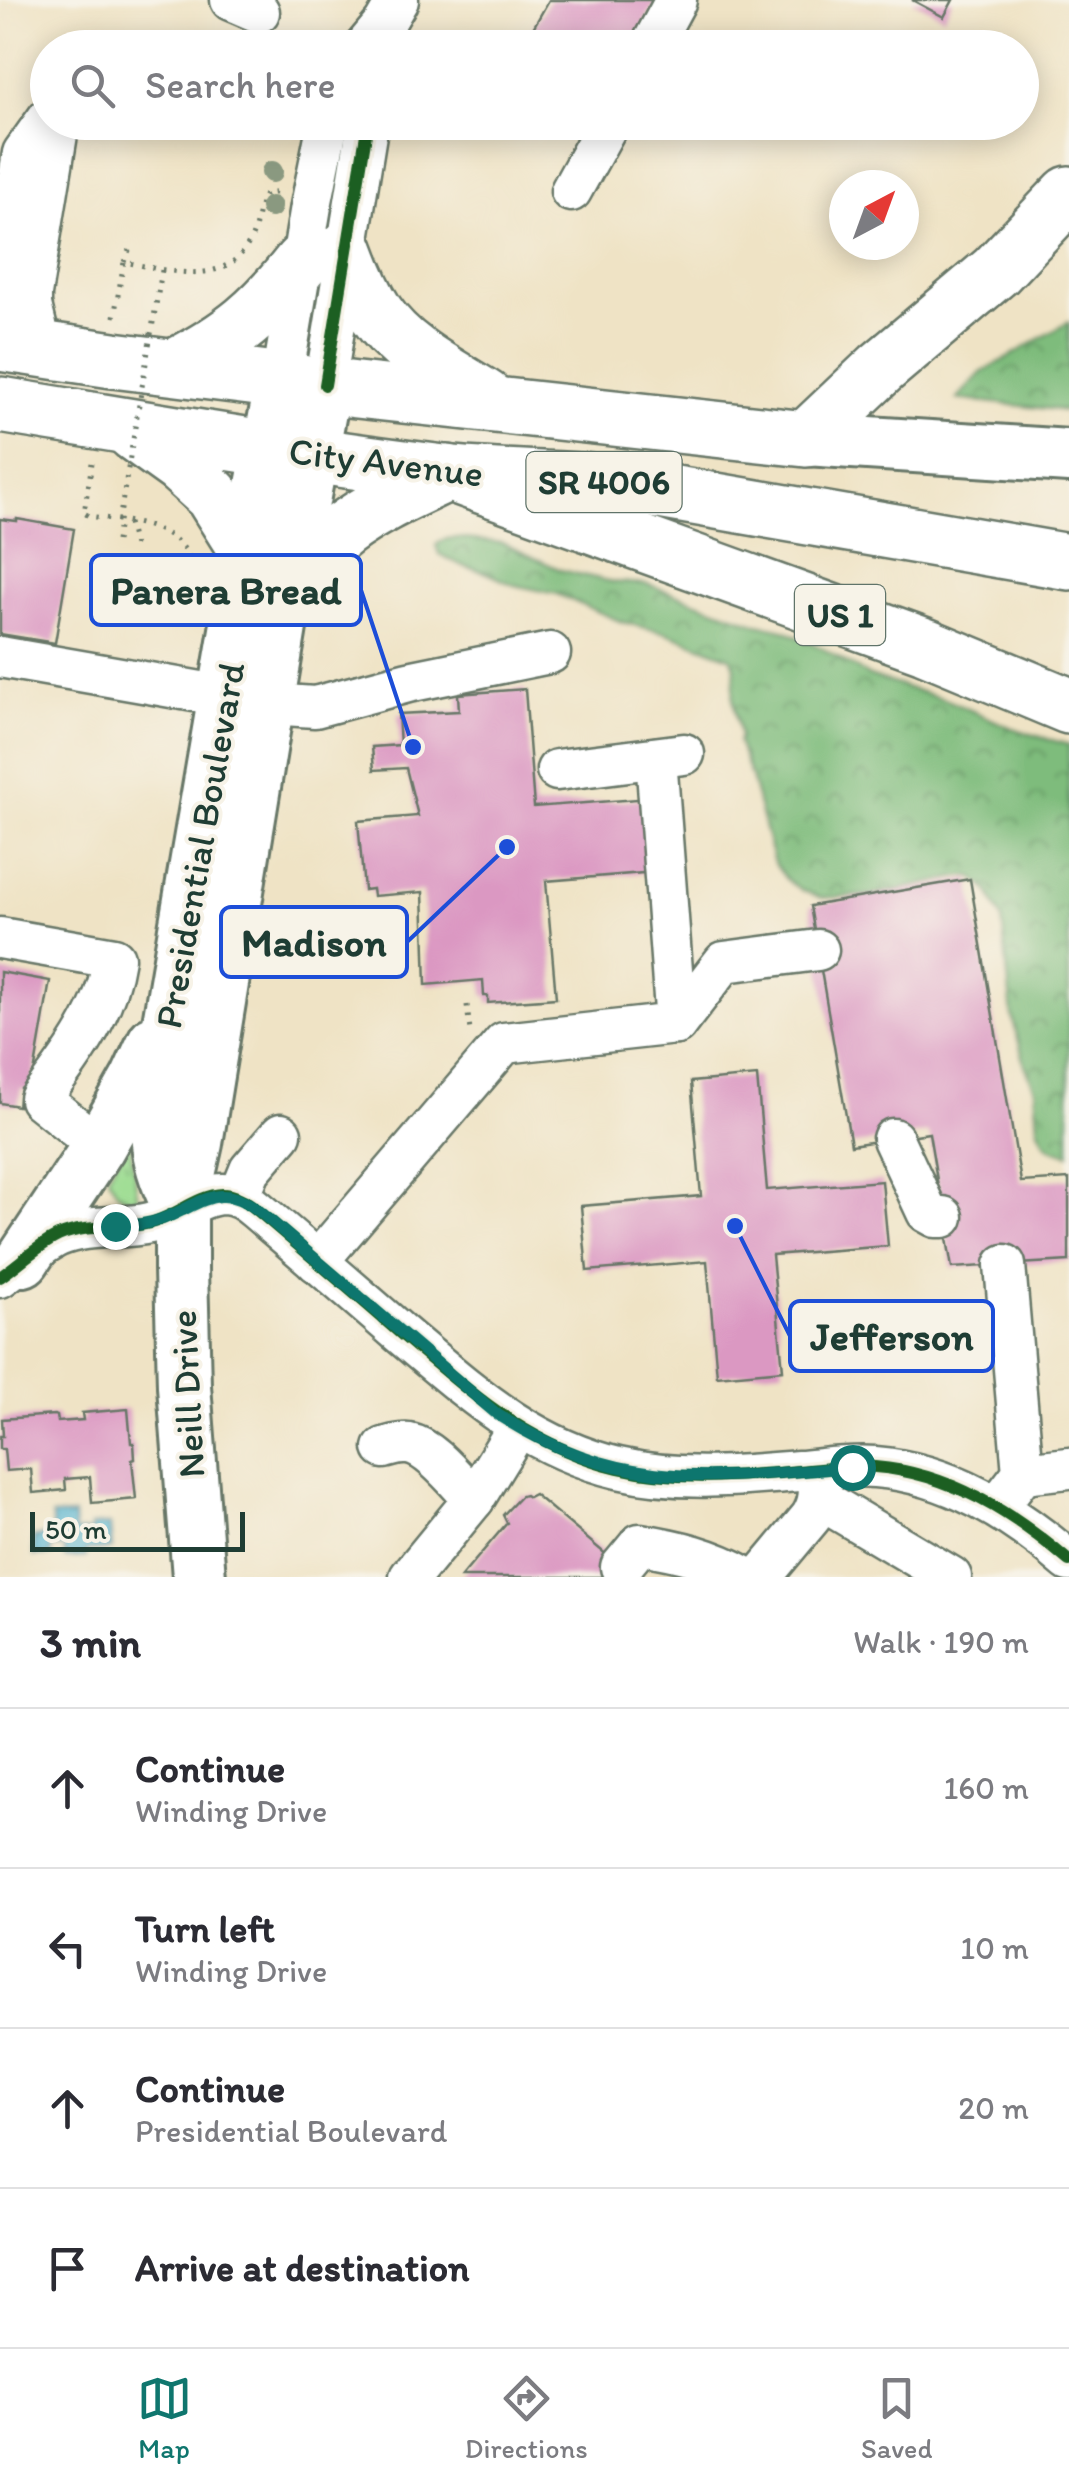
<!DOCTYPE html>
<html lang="en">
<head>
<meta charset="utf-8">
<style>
	:root { --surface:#fff; --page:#f7f7f7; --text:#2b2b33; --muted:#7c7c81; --line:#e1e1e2; --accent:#0f766e }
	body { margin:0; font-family:Itim,sans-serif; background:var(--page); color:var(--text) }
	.compass { position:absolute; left:829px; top:170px; width:90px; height:90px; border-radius:50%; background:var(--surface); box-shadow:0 5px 25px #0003; rotate:41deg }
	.scale { position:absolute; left:30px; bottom:25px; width:215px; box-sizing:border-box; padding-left:10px; border:5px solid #1f3d34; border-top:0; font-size:28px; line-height:35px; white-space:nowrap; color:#1f3d34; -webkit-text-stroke:8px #f7f3e8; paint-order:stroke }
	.stop { position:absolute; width:30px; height:30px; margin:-22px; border:8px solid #0f766e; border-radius:50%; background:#fff }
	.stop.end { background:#0f766e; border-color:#fff; box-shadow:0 2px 10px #0008 }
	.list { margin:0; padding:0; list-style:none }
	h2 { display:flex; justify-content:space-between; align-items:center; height:130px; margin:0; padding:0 40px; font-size:42px }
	h2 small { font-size:32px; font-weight:400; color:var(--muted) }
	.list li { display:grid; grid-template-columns:65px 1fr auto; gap:30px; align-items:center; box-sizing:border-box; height:160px; padding:0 40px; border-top:2px solid var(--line) }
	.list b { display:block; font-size:38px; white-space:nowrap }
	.list p { margin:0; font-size:32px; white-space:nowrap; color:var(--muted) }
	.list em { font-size:32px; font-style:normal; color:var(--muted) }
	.icon { flex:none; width:55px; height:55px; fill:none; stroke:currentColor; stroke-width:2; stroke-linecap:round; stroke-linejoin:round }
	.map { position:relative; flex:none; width:1069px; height:1577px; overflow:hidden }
	.search { position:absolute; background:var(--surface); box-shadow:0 5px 25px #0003; left:30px; right:30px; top:30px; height:110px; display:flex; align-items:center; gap:25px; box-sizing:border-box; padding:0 35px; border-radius:55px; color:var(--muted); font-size:38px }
	.sheet { height:770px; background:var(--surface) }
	nav { display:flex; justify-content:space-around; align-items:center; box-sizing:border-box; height:140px; border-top:2px solid var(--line); background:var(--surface); font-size:28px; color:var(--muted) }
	nav a { display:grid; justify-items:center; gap:5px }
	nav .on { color:var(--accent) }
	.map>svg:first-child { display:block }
</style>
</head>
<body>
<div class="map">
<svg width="1069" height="1577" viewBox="0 0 1069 1577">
	<defs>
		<pattern id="grass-tufts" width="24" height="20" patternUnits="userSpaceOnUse" patternTransform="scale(2.5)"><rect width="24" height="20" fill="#9ddd92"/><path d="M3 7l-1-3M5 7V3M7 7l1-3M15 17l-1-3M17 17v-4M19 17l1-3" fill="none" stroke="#7fb478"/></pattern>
		<pattern id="forest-crowns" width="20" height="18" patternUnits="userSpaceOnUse" patternTransform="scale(2.5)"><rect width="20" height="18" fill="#7ebc7c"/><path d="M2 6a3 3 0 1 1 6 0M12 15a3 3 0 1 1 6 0" fill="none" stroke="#679a66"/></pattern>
		<pattern id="water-waves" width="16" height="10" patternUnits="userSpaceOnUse" patternTransform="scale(2.5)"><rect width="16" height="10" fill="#4fb1ce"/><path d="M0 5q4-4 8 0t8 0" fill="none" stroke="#4191a8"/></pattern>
	</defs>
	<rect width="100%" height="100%" fill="#f7f3e8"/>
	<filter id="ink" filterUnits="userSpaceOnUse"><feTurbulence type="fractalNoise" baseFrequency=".01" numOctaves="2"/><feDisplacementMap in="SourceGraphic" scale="20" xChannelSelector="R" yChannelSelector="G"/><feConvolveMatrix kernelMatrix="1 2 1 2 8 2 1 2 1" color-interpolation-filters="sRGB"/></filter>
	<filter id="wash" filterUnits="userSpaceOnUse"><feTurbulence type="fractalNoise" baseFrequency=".0048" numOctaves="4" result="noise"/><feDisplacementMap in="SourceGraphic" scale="40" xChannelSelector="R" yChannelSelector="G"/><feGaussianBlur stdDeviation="2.25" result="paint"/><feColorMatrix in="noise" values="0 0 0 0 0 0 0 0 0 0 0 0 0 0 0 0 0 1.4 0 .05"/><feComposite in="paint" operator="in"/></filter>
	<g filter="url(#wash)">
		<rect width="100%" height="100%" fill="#efe3c5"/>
		<polygon fill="url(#grass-tufts)" stroke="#5e8d63" stroke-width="2.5" points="129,1138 138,1199 137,1204 118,1193 108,1177"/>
		<g fill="url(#forest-crowns)" stroke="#4e7c58" stroke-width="2.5">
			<polygon points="1069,322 1069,411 957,399 981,373"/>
			<polygon points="456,538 502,543 561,570 613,582 647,584 758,624 784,630 820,647 869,676 947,700 1014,729 1069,745 1069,1154 1052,1149 1045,1143 1038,1127 1035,1089 1025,1065 1012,1016 1002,919 988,890 971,876 959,877 872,895 821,898 801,890 787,880 774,863 751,777 738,742 740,736 733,699 735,666 730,657 667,633 622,622 557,594 514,585 485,572 463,566 439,554 436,545 445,539"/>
		</g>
		<polygon fill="url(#water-waves)" stroke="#377781" stroke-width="2.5" points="74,1515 75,1532 91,1531 91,1526 110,1525 112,1549 86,1551 86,1557 65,1558 64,1547 51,1548 51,1555 34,1556 33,1537 52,1535 52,1516"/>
		<g id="blocks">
			<g fill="#db98c2">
				<polygon points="549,0 657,0 631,48 564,48 532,30"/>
				<polygon points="912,0 953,0 944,17"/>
				<polygon points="0,519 17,521 17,519 74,529 55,643 0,634"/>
				<polygon points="525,689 534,807 650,798 655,872 546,881 556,998 488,1003 488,996 484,996 483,980 426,985 423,892 373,896 372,889 364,890 358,821 418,816 406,768 374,770 372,747 400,745 398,714 459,711 458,694"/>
				<polygon points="970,879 1021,1182 1069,1179 1069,1261 952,1268 929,1133 851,1145 810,906"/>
				<polygon points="0,972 50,981 31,1091 21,1089 18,1106 0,1103"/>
				<polygon points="757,1076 767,1190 882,1181 888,1246 772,1255 783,1370 717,1376 707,1261 587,1271 581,1206 701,1196 691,1082"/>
				<polygon points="128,1409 131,1443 134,1443 135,1459 132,1460 136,1499 92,1503 90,1477 65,1479 66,1490 33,1493 31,1469 6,1471 4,1449 0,1449 0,1436 3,1436 2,1419 54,1415 57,1416 58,1422 83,1420 82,1413"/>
				<polygon points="534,1494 633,1577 461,1577 507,1523 503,1515 521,1496 525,1495 528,1497"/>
			</g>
		</g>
	</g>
	<g filter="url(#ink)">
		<use href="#blocks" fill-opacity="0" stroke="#687767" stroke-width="2.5"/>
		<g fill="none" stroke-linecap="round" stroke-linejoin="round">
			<g stroke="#687767" stroke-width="45">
				<g id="minor">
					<polyline points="231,0 259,12"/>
					<polyline points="364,48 384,24 398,0"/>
					<polyline points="650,48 676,0"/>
					<polyline points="571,191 609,122"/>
					<polyline points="0,305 8,291 11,277 12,220 23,153 48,118"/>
					<polyline points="42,350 31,305 31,294 59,122"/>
					<polyline points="282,380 311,206 328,122"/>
					<polyline points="325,385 368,122"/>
					<polyline points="0,657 269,704 315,707 408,682 550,653"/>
					<polyline points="656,758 676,1024"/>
					<polyline points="557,770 684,754"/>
					<path d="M0 938 114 958C106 1012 73 1056 40 1099L99 1146"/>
					<polyline points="893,1139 927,1212 936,1217 943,1217"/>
					<polyline points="239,1197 250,1170 281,1134"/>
					<polyline points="317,1262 504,1043 676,1024 724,962 818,950"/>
					<path d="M0 1277C19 1264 37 1246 58 1236 88 1223 120 1230 150 1223 175 1217 197 1195 223 1194 236 1194 248 1202 257 1210 305 1251 353 1292 401 1334 469 1391 529 1447 618 1468 678 1482 739 1476 799 1471 824 1469 850 1465 875 1467 950 1473 1013 1513 1069 1561"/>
					<path d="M384 1448C392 1446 400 1443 409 1444 432 1448 458 1483 474 1499"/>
					<polyline points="1023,1473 1069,1468"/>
					<polyline points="820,1499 951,1577"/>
					<polyline points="997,1507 1023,1473 1005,1265"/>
					<path d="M621 1567 640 1544C678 1550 711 1558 745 1577"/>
					<polyline points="410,1577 474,1499 518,1427"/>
					<path d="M761 1577 811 1517C820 1502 820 1491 817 1473"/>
				</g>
			</g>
			<g stroke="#687767" stroke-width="58">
				<g id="major">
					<polyline points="806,439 1069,456"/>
					<path d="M181 1210C151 1155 156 1130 161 1070L249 554 282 380"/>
					<polyline points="23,1260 99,1146 137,1079 154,1042"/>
					<polyline points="199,1577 184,1386 181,1269 181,1210 196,1143 285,596 325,385"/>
				</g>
			</g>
			<g stroke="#687767" stroke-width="60">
				<g id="highway">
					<path d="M346 249C354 271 363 293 376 313 401 351 448 374 486 398"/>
					<polyline points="0,343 113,360 357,390 806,439 881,368 996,271 1069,194"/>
					<path d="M175 367C233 337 262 313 302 262"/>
					<path d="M0 405C148 429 295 455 444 473 501 479 560 478 618 484L1069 562"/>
					<polyline points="134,433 180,466 212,495 249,554"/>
					<path d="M285 596C303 573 320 548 343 530 375 506 413 490 448 473L925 646 1069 706"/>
				</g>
			</g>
			<g stroke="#687767" stroke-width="5" stroke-dasharray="2.5 8" stroke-linecap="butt">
				<polyline points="124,262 130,248"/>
				<path d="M114 317 124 262C168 270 226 290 251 239 258 225 257 208 265 194L280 192"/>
				<path d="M92 463 84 513 89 516C129 522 184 523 194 571 198 588 194 603 195 619"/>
				<polyline points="128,523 134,546"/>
				<polyline points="116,541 119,521"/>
				<polyline points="467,1005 470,1031"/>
			</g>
			<use href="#minor" stroke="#fff" stroke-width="40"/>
			<use href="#major" stroke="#fff" stroke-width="52"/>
			<use href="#highway" stroke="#fff" stroke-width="55"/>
			<polyline stroke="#687767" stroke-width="5" stroke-dasharray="2.5 8" stroke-linecap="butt" points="119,521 162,270"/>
			<g stroke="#f7f3e8" stroke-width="19">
				<g id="cycleway">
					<polyline points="325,385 368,122"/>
					<path d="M0 1277C19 1264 37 1246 58 1236 88 1223 120 1230 150 1223 175 1217 197 1195 223 1194 236 1194 248 1202 257 1210 305 1251 353 1292 401 1334 469 1391 529 1447 618 1468 678 1482 739 1476 799 1471 824 1469 850 1465 875 1467 950 1473 1013 1513 1069 1561"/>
				</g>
			</g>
			<use href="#cycleway" stroke="#1b5e20" stroke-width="12"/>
		</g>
		<g fill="#8a9980">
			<circle cx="272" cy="172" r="11"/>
			<circle cx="271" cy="207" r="11"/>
		</g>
	</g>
	<g fill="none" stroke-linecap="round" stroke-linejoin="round" filter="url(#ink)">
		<path stroke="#0f766e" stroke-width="12" d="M115 1226C131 1225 147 1225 162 1219 200 1205 220 1180 258 1210L498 1415C624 1494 712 1478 852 1467"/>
	</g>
	<g text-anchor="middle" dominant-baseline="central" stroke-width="8" stroke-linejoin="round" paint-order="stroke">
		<g fill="#f7f3e8" stroke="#60746a" stroke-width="2.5">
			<rect x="526.5" y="452" width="155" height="60" rx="8"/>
			<rect x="795" y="585" width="90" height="60" rx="8"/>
		</g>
		<g font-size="35" font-weight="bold" fill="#1f3d34">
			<text x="604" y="482">SR 4006</text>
			<text x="840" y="615">US 1</text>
		</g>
		<g font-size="38" fill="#1f3d34" stroke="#f7f3e8">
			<text transform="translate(386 462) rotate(7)">City Avenue</text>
			<text transform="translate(200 845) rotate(-80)">Presidential Boulevard</text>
			<text transform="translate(187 1394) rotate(-93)">Neill Drive</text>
		</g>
	</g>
	<path fill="none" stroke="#1d4ed8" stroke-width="4" d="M413 747L361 590M507 847L407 942M735 1226L790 1336"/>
	<g fill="#1d4ed8" stroke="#f7f3e8" stroke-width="4">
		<circle cx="413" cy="747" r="10"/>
		<circle cx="507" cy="847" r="10"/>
		<circle cx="735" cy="1226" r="10"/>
	</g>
	<g fill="#f7f3e8" stroke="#1d4ed8" stroke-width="4">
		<rect x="91" y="555" width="270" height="70" rx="10"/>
		<rect x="221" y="907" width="186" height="70" rx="10"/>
		<rect x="790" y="1301" width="203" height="70" rx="10"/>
	</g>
	<g font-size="40" text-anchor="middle" font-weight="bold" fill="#1f3d34">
		<text x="226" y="604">Panera Bread</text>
		<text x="314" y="956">Madison</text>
		<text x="892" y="1350">Jefferson</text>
	</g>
</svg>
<svg class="compass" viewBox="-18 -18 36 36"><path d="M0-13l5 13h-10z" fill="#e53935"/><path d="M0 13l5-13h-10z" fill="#7c7c81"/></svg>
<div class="scale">50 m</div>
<div class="stop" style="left:852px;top:1467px"></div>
<div class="stop end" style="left:115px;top:1226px"></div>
<div class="search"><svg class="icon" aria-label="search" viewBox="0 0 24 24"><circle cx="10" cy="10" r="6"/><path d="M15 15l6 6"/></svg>Search here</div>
</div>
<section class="sheet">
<h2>3 min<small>Walk · 190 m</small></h2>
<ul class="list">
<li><svg class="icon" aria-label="ahead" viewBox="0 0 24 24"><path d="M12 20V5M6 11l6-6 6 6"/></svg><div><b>Continue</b><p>Winding Drive</p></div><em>160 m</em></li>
<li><svg class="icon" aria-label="left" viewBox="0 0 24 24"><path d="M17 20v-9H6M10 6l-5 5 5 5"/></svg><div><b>Turn left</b><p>Winding Drive</p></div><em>10 m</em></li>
<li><svg class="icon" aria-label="ahead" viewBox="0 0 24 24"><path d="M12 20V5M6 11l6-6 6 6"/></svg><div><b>Continue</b><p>Presidential Boulevard</p></div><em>20 m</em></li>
<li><svg class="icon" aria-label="arrive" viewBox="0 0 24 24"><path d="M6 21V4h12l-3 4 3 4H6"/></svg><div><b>Arrive at destination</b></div></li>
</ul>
</section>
<nav>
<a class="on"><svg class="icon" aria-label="map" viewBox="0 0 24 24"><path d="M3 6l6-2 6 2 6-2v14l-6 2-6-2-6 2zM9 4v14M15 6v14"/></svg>Map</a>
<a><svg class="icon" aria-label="directions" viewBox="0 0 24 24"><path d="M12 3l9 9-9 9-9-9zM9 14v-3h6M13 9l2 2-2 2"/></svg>Directions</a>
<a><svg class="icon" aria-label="saved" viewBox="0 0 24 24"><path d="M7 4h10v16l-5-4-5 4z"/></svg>Saved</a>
</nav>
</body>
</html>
